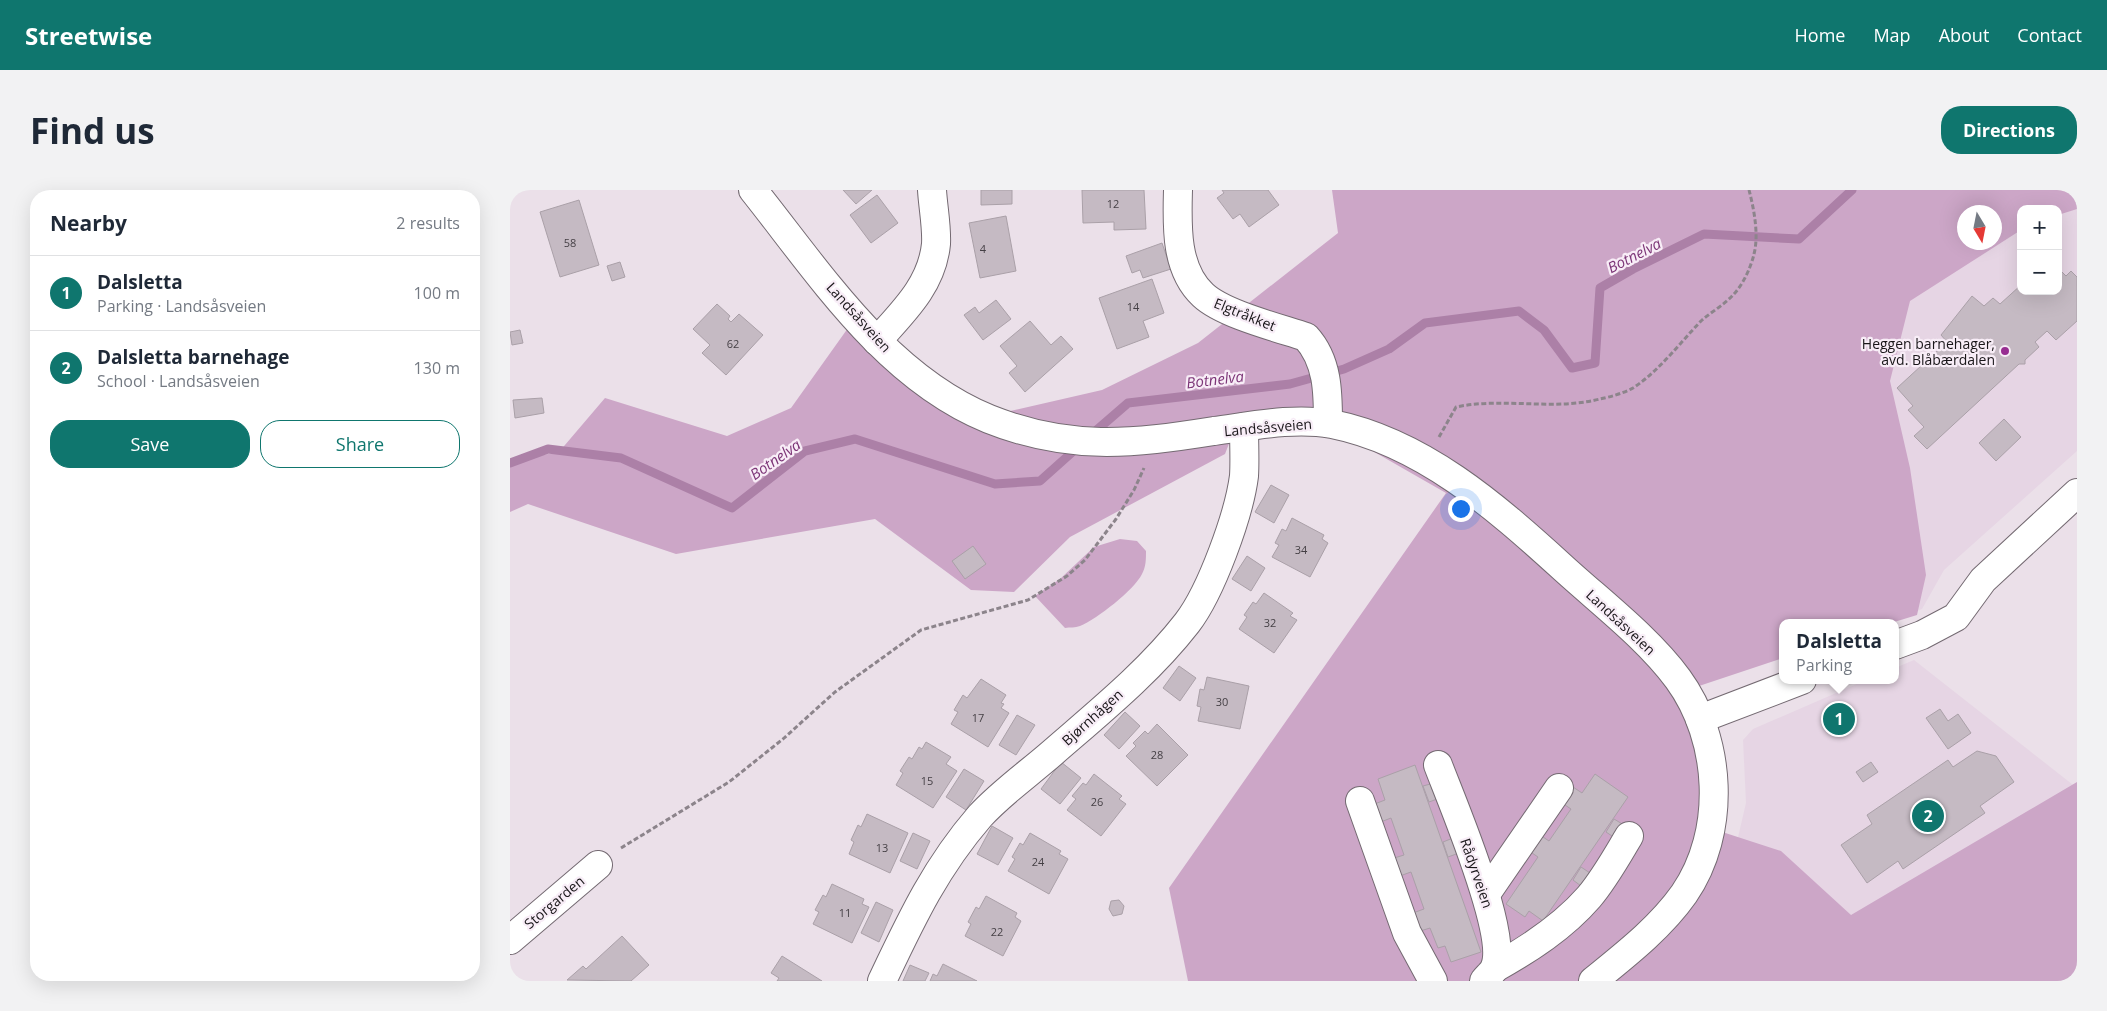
<!DOCTYPE html>
<html lang="en">
<head>
<meta charset="utf-8">
<style>
	:root { --surface:#fff; --page:#f2f2f3; --text:#1f2937; --muted:#747a83; --line:#e0e1e3; --accent:#0f766e }
	body { margin:0; font-family:"Open Sans",sans-serif; background:var(--page); color:var(--text) }
	.controls { position:absolute; right:15px; top:15px; display:grid; overflow:hidden; border-radius:10px; box-shadow:0 5px 20px #0002 }
	.controls button { width:45px; height:45px; display:grid; place-items:center; padding:0; border:0; border-bottom:1px solid var(--line); background:var(--surface); color:var(--text); font:25px sans-serif }
	.compass { position:absolute; left:1447px; top:15px; width:45px; height:45px; border-radius:50%; background:var(--surface); box-shadow:0 5px 20px #0002; rotate:170deg }
	.you { position:absolute; left:950px; top:318px; width:18px; height:18px; margin:-12px; border:4px solid #fff; border-radius:50%; background:#1a73e8; box-shadow:0 0 0 8px #1a73e833 }
	.badge { display:grid; place-items:center; width:32px; height:32px; border-radius:50%; background:var(--accent); color:#fff; font-size:16px; font-weight:700 }
	.pin { position:absolute; translate:-50% -50%; border:2px solid #fff; box-shadow:0 1px 5px #0006 }
	.popup { position:absolute; left:1269px; top:429px; width:120px; height:65px; box-sizing:border-box; display:grid; place-content:center; border-radius:10px; background:var(--surface); filter:drop-shadow(0 1px 4px #0005); font-size:16px; white-space:nowrap; color:var(--muted) }
	.popup b { font-size:19px; color:var(--text) }
	.popup::after { content:''; position:absolute; left:50%; top:100%; margin-left:-10px; border:10px solid transparent; border-top-color:var(--surface) }
	.list { margin:0; padding:0; list-style:none }
	h2 { display:flex; justify-content:space-between; align-items:center; height:65px; margin:0; padding:0 20px; font-size:21px }
	h2 small { font-size:16px; font-weight:400; color:var(--muted) }
	.list li { display:grid; grid-template-columns:32px 1fr auto; gap:15px; align-items:center; box-sizing:border-box; height:75px; padding:0 20px; border-top:1px solid var(--line) }
	.list b { display:block; font-size:19px; white-space:nowrap }
	.list p { margin:0; font-size:16px; white-space:nowrap; color:var(--muted) }
	.list em { font-size:16px; font-style:normal; color:var(--muted) }
	.actions { display:flex; gap:10px; padding:15px 20px }
	.actions a { flex:1; padding:11px 0; border:1px solid var(--accent); border-radius:20px; text-align:center; font-size:18px; color:var(--accent) }
	.actions .main { background:var(--accent); color:#fff }
	.map { position:relative; flex:none; width:1567px; height:791px; overflow:hidden; border-radius:20px }
	header { display:flex; align-items:center; gap:30px; box-sizing:border-box; height:70px; padding:0 25px; background:var(--accent); color:#fff }
	header strong { font-size:24px }
	nav { display:flex; gap:28px; margin-inline-start:auto; font-size:18px }
	.intro { display:flex; align-items:center; justify-content:space-between; box-sizing:border-box; height:120px; padding:0 30px }
	h1 { margin:0; font-size:35px }
	.button { padding:12px 22px; border-radius:20px; background:var(--accent); color:#fff; font-size:18px; font-weight:700 }
	main { display:flex; gap:30px; padding:0 30px }
	aside { flex:1; background:var(--surface); border-radius:20px; box-shadow:0 5px 20px #0002 }
	.map>svg:first-child { display:block }
</style>
</head>
<body>
<header>
<strong>Streetwise</strong>
<nav><a>Home</a><a>Map</a><a>About</a><a>Contact</a></nav>
</header>
<div class="intro"><h1>Find us</h1><a class="button">Directions</a></div>
<main>
<aside>
<h2>Nearby<small>2 results</small></h2>
<ul class="list">
<li><span class="badge">1</span><div><b>Dalsletta</b><p>Parking · Landsåsveien</p></div><em>100 m</em></li>
<li><span class="badge">2</span><div><b>Dalsletta barnehage</b><p>School · Landsåsveien</p></div><em>130 m</em></li>
</ul>
<div class="actions"><a class="main">Save</a><a>Share</a></div>
</aside>
<div class="map">
<svg width="1567" height="791" viewBox="0 0 1567 791">
	<rect width="100%" height="100%" fill="#ebe0e9"/>
	<g fill="#e6d5e4">
		<polygon points="1567,17 1567,261 1434,380 1412,419 1386,430 1240,126 1484,52 1511,36 1511,101 1548,101 1548,19"/>
		<polygon points="1404,470 1567,598 1356,753 1226,656 1236,613 1233,550 1243,539 1356,490 1385,490 1385,478"/>
	</g>
	<g fill="#cca6c7" fill-rule="evenodd">
		<path d="M822 0H1567V19L1548 25V19H1511V40L1400 111 1380 191 1400 278 1416 385 1407 425 1381 433H1273V468L1186 497 1209 528 1200 638 1271 661 1341 725 1567 592V791H678L659 698 936 303 819 236 720 251 715 264 560 347 504 402 461 400 365 329 166 364 18 314 0 322V271L49 262 95 208 217 246 281 218 343 131 487 224 592 200 688 153 828 43ZM1454 22H1484V52H1454Z"/>
		<path d="M610 349 627 351 636 361C636 369 636 377 632 384 624 400 587 429 570 436 565 438 560 437 555 438L525 406 550 389 584 357Z"/>
	</g>
	<g fill="none" stroke-linecap="round" stroke-linejoin="round">
		<g stroke="#ac80a7" stroke-width="9">
			<polyline points="581,245 618,213 780,194 834,179 879,159 915,133 1009,121 1034,140 1062,178 1085,173 1090,98 1123,79 1194,44 1289,49 1342,0"/>
			<polyline points="0,273 38,259 111,268 222,318 295,261 345,249 485,294 530,291 568,257"/>
		</g>
	</g>
	<g fill="#c5bac3" stroke="#aaa0a8">
		<polygon points="333,0 362,0 346,14"/>
		<polygon points="471,0 502,0 502,14 471,15"/>
		<polygon points="572,0 634,0 636,39 604,40 604,32 573,33"/>
		<polygon points="712,0 758,0 769,15 739,37 730,24 723,29 707,8 714,3"/>
		<polygon points="367,5 388,33 361,53 340,25"/>
		<polygon points="69,10 89,75 50,87 30,22"/>
		<polygon points="496,26 506,81 470,88 459,33"/>
		<polygon points="652,53 661,79 633,88 630,80 622,83 616,66"/>
		<polygon points="110,72 115,87 102,91 97,76"/>
		<polygon points="1548,78 1556,86 1561,81 1567,87 1567,131 1546,150 1537,141 1525,152 1529,157 1515,170 1515,174 1509,174 1417,259 1404,246 1414,237 1398,220 1403,216 1387,198 1437,152 1431,145 1462,106 1474,116 1483,108 1490,114 1511,95 1511,101 1548,101"/>
		<polygon points="642,89 654,123 633,131 639,147 607,159 589,108"/>
		<polygon points="486,110 501,129 473,150 454,125 465,117 469,123"/>
		<polygon points="207,114 220,126 218,129 221,132 229,124 253,145 216,185 192,163 200,155 183,139"/>
		<polygon points="520,131 541,155 551,146 563,159 515,202 499,183 507,176 490,156"/>
		<polygon points="10,140 13,153 2,155 0,142"/>
		<polygon points="32,208 34,223 5,228 3,210"/>
		<polygon points="1494,229 1511,247 1486,271 1469,253"/>
		<polygon points="761,295 779,305 764,333 745,322"/>
		<polygon points="782,328 814,345 812,349 818,353 800,387 762,367 769,355 765,353 772,339 776,341"/>
		<polygon points="463,356 476,374 455,389 442,371"/>
		<polygon points="737,366 755,378 741,401 722,389"/>
		<polygon points="754,403 783,423 780,426 787,430 764,463 729,439 737,427 734,425 743,412 746,414"/>
		<polygon points="669,476 686,488 670,511 653,498"/>
		<polygon points="697,487 739,496 730,539 688,531 691,517 687,516 690,499 694,500"/>
		<polygon points="471,489 496,505 491,513 494,514 491,518 499,523 478,557 441,534 448,522 444,520 453,505 457,508"/>
		<polygon points="1430,519 1438,531 1448,524 1461,543 1438,559 1416,528"/>
		<polygon points="615,522 630,536 609,559 594,545"/>
		<polygon points="507,525 525,535 506,565 489,555"/>
		<polygon points="647,534 678,565 647,596 616,566 626,556 623,553 635,541 638,544"/>
		<polygon points="416,552 441,567 436,574 447,581 423,618 386,595 393,583 390,581 399,567 402,569 409,557 412,559"/>
		<polygon points="1467,561 1486,566 1504,592 1470,616 1475,623 1393,679 1388,671 1357,693 1331,655 1362,634 1357,625 1438,570 1443,577"/>
		<polygon points="551,572 571,588 550,614 531,599"/>
		<polygon points="1361,572 1368,582 1353,592 1346,582"/>
		<polygon points="905,575 971,762 941,772 935,756 928,758 920,738 907,742 900,724 914,719 901,682 887,687 881,669 894,665 881,628 868,633 862,615 875,610 868,589"/>
		<polygon points="454,579 474,591 456,620 436,607"/>
		<polygon points="584,584 612,606 609,609 616,614 591,646 557,620 566,609 562,606 573,593 576,595"/>
		<polygon points="1085,584 1118,607 1033,731 1019,721 1015,727 996,714 1028,667 1016,659 1027,643 1039,651 1061,619 1049,611 1060,595 1072,603"/>
		<polygon points="924,593 930,608 919,612 913,596"/>
		<polygon points="357,624 398,643 380,683 339,664 344,652 341,650 348,635 351,637"/>
		<polygon points="1104,629 1114,635 1105,648 1096,642"/>
		<polygon points="482,636 503,648 488,675 467,664"/>
		<polygon points="403,643 420,651 407,679 390,671"/>
		<polygon points="520,643 551,661 549,664 558,669 539,704 498,681 505,669 502,667 510,653 513,655"/>
		<polygon points="943,648 949,663 938,667 933,652"/>
		<polygon points="1071,677 1080,683 1071,696 1063,690"/>
		<polygon points="322,694 354,709 352,714 359,717 342,753 303,734 309,722 305,720 313,705 316,707"/>
		<polygon points="476,706 507,723 505,727 511,731 493,766 455,746 461,734 458,732 466,717 469,719"/>
		<polygon points="609,710 614,716 612,724 603,726 599,719 601,711"/>
		<polygon points="366,712 383,720 369,752 351,743"/>
		<polygon points="112,746 139,775 121,791 57,790 73,776 76,779"/>
		<polygon points="272,766 312,791 267,791 269,788 261,783"/>
		<polygon points="433,774 467,791 420,791 423,784 427,786"/>
		<polygon points="400,775 419,783 415,791 393,791"/>
	</g>
	<g fill="none" stroke-linecap="round" stroke-linejoin="round">
		<g stroke="#746a72" stroke-width="30">
			<g id="minor">
				<path d="M243 0C310 84 376 187 479 229 559 261 622 254 704 241 742 236 784 227 822 234 912 252 985 316 1051 376 1089 411 1137 447 1168 489 1212 549 1217 642 1174 704 1150 738 1115 765 1083 791"/>
				<path d="M668 0C667 35 665 79 693 105 713 124 769 138 796 147 818 171 818 203 818 233"/>
				<path d="M367 151C393 122 422 95 426 54 427 37 423 17 422 0"/>
				<polyline points="1385,455 1412,445 1446,427 1473,390 1567,303"/>
				<polyline points="1190,529 1292,490"/>
				<path d="M928 575C942 612 1000 747 984 779 982 783 977 787 974 791"/>
				<polyline points="850,611 897,743 923,791"/>
				<polyline points="976,704 1049,598"/>
				<polyline points="0,750 88,675"/>
				<path d="M985 778C1019 759 1053 737 1079 707 1095 688 1107 666 1119 646"/>
				<path d="M372 791C401 730 425 678 470 626 491 603 518 584 541 564 588 523 639 482 677 433 701 402 729 325 734 286 735 270 734 253 734 237"/>
			</g>
		</g>
		<g stroke="#8c848b" stroke-width="3" stroke-dasharray="5 2.5" stroke-linecap="butt">
			<path d="M929 247 946 217C994 207 1043 221 1090 209 1100 207 1114 203 1123 198 1149 181 1169 154 1191 131 1201 122 1214 115 1223 105 1233 95 1241 77 1244 64 1249 45 1244 19 1239 0"/>
			<polyline points="111,658 219,592 273,549 325,502 411,440 518,410 557,386 575,370 606,329 624,300 634,278"/>
		</g>
		<use href="#minor" stroke="#fff" stroke-width="28"/>
	</g>
	<circle fill="#972d91" stroke="#f8edf7" stroke-width="2" cx="1495" cy="161" r="5"/>
	<g text-anchor="middle" dominant-baseline="central" stroke-width="4.5" stroke-linejoin="round" paint-order="stroke">
		<g font-size="11" fill="#443f44">
			<text x="603" y="13">12</text>
			<text x="60" y="52">58</text>
			<text x="473" y="58">4</text>
			<text x="623" y="116">14</text>
			<text x="223" y="153">62</text>
			<text x="791" y="359">34</text>
			<text x="760" y="432">32</text>
			<text x="712" y="511">30</text>
			<text x="468" y="527">17</text>
			<text x="647" y="564">28</text>
			<text x="417" y="590">15</text>
			<text x="587" y="611">26</text>
			<text x="372" y="657">13</text>
			<text x="528" y="671">24</text>
			<text x="335" y="722">11</text>
			<text x="487" y="741">22</text>
		</g>
		<g font-size="14" fill="#191619" stroke="#f8edf7">
			<text transform="translate(735 124) rotate(22)">Elgtråkket</text>
			<text transform="translate(349 127) rotate(48)">Landsåsveien</text>
			<text transform="translate(758 237) rotate(-5)">Landsåsveien</text>
			<text transform="translate(1111 432) rotate(43)">Landsåsveien</text>
			<text transform="translate(582 527) rotate(-42)">Bjørnhågen</text>
			<text transform="translate(967 683) rotate(71)">Rådyrveien</text>
			<text transform="translate(44 712) rotate(-40)">Storgarden</text>
		</g>
		<g font-size="14" fill="#191619" stroke="#f8edf7" text-anchor="end">
			<text x="1485" y="153">Heggen barnehager,<tspan x="1485" dy="16">avd. Blåbærdalen</tspan></text>
		</g>
		<g font-size="15" font-style="italic" fill="#7c3577" stroke="#f8edf7">
			<text transform="translate(1124 65) rotate(-27)">Botnelva</text>
			<text transform="translate(705 189) rotate(-7)">Botnelva</text>
			<text transform="translate(265 269) rotate(-35)">Botnelva</text>
		</g>
	</g>
</svg>
<div class="controls">
<button>+</button>
<button>−</button>
</div>
<svg class="compass" viewBox="-18 -18 36 36"><path d="M0-13l5 13h-10z" fill="#e53935"/><path d="M0 13l5-13h-10z" fill="#747a83"/></svg>
<div class="you"></div>
<div class="pin badge" style="left:1329px;top:529px">1</div>
<div class="popup"><b>Dalsletta</b>Parking</div>
<div class="pin badge" style="left:1418px;top:626px">2</div>
</div>
</main>
</body>
</html>
